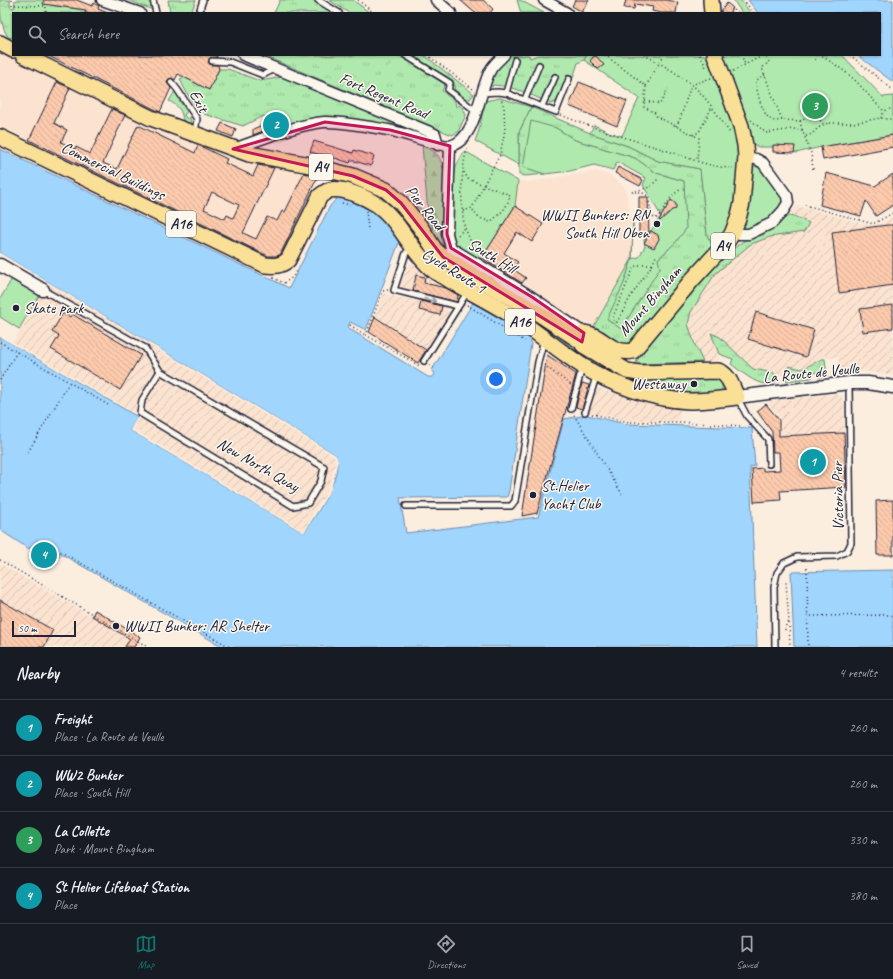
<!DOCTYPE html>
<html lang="en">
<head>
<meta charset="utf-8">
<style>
	:root { --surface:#171b24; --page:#20242c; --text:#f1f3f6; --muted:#9ea1a6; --line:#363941; --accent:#0f766e }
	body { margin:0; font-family:Caveat,sans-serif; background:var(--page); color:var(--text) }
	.scale { position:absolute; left:12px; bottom:10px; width:64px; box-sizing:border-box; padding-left:4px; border:2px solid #22223b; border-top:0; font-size:11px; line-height:14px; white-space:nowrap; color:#22223b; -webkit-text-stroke:3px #fbf7ec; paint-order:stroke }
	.you { position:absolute; left:496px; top:379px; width:14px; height:14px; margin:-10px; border:3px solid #fff; border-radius:50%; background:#1a73e8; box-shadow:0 0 0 6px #1a73e833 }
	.badge { display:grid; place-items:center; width:26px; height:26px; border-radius:50%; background:var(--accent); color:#fff; font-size:13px; font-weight:700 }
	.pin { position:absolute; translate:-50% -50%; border:2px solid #fff; box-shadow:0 1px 4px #0006 }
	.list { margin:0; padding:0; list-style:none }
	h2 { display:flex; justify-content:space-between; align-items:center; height:52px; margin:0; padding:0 16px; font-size:17px }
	h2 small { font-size:13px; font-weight:400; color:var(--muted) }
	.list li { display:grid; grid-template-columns:26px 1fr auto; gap:12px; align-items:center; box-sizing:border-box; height:56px; padding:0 16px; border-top:1px solid var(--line) }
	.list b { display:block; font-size:15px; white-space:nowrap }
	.list p { margin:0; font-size:13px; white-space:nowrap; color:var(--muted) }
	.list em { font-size:13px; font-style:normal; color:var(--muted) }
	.icon { flex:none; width:22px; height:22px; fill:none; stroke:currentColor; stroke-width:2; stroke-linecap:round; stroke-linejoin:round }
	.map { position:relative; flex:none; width:893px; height:647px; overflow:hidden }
	.search { position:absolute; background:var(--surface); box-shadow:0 1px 3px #0004; left:12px; right:12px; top:12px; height:44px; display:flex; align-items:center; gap:10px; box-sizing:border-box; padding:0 14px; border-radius:0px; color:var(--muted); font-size:15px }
	.sheet { height:276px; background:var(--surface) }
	nav { display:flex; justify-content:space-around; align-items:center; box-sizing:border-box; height:56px; border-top:1px solid var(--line); background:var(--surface); font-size:11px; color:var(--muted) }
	nav a { display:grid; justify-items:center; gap:2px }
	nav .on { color:var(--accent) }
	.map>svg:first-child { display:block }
</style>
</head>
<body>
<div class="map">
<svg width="893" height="647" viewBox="0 0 893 647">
	<defs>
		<pattern id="industrial-furrows" width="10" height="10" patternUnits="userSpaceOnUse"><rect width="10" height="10" fill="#fbe3d0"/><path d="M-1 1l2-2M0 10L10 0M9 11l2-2" fill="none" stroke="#d7c2b4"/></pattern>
		<pattern id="grass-tufts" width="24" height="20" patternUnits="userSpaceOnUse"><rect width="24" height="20" fill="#b0e9ad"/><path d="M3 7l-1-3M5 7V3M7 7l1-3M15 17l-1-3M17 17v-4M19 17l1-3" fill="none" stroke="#97c896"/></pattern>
		<pattern id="forest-firs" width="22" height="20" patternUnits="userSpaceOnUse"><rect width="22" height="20" fill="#b0e9ad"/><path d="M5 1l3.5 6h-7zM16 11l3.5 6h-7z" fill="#97c896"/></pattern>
		<pattern id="building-back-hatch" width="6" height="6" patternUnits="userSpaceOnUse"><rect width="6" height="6" fill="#fccaac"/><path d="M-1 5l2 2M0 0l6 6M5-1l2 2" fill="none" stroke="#d8ad95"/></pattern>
	</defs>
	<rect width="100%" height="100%" fill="#fbeedf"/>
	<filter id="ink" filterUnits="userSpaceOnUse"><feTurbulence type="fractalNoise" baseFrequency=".025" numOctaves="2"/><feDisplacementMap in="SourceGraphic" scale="8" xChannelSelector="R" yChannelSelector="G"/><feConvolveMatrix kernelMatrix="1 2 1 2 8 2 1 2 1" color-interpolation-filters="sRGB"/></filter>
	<g filter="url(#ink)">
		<g fill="#fbe3d0">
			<polygon points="0,51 171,135 239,158 318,174 282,251 278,256 271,257 0,126"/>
			<polygon points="596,171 612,176 625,188 633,223 632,259 594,326 588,323 578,322 482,258 515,206 518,181 528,182"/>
		</g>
		<g fill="url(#industrial-furrows)">
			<polygon points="797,206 872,226 877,225 893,217 893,375 861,371 839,374 838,357 822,359 802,369 789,366 786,376 753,369 720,337 712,334 719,354 719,361 701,363 671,330 704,274 742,242 776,224 788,216"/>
			<polygon points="411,263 458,291 457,302 402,288 401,284 408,267"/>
			<polygon points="48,281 336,455 338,461 331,489 304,533 130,430 12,344"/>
			<polygon points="384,294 447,307 449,314 418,363 369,332"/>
			<polygon points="597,388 650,404 680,409 679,421 628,420 589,413"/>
			<polygon points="836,394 841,396 844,402 844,433 781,436 780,421 779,417 769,405 770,401"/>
			<polygon points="0,564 131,639 144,647 0,647"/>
		</g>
		<g fill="url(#grass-tufts)" stroke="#698674">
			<path d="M0 0H10V7L14 8 15 0H55V6L86 10 85 13H13V37L9 38C1 28 0 13 0 0Z"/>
			<polygon points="168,0 196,0 191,13 170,13"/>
			<polygon points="280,0 313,0 334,13 274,13"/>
			<polygon points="329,0 353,0 370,13 349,13"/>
			<polygon points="517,0 520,0 544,13 521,13"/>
			<polygon points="262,55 400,55 445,84 442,91 455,101 456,107 459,105 463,108 466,115 458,132 452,135"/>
			<polygon points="412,55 424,55 474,94 470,99 466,99 454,89 455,84"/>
			<path d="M511 55H529L530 58 538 55H587L584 60 578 63 573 78 567 76 557 101 551 104C532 95 514 86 493 85L492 87 489 84C493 72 501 63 511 55Z"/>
			<path d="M219 69H228L260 81 282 77 421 132 420 135 379 123 326 117 309 120 288 127 263 116 243 126 204 114C193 105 186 93 180 79L184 77 209 90Z"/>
			<path d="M175 91 178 94 179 100 187 112 184 115 187 119 190 117 191 124 183 121C182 111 179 106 169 101Z"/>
			<polygon points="531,107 590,133 628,146 658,161 700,169 707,235 714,248 632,343 627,346 616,343 594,326 632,259 633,223 632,259 624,283 658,259 675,243 684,181 656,173 635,158 575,140 556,128 523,166 545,174 525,176 519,175 519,132"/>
			<polygon points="788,216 796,217 809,223 804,232 770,237 751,244 715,274 691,312 688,324 695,345 703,362 635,364 642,353 669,317 715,263 742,242 776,224"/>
			<path d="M711 333 720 337 753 369 774 373 776 382C772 383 769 384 766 384 755 384 739 370 731 364L733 359 719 354Z"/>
			<path d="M556 334 612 369 716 378C721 381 723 384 722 390 706 405 638 386 618 378 612 376 606 371 600 367 584 357 570 347 556 334Z"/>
			<polygon points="822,359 825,359 827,376 819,377 819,372 812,373 812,378 786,381 789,366 802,369"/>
		</g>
		<path fill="url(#forest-firs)" stroke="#698674" d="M422 146C439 153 439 154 444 172L442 247 433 236 432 216 428 213Z"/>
		<g fill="#b0e9ad" stroke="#698674">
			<polygon points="128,0 151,0 153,10"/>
			<polygon points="736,0 740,0 751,13 742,13 734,1"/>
			<polygon points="587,55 711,55 739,131 741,158 733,219 714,248 707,235 700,169 658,161 628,146 590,133 594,125 611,133 622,136 639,98 584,60"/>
			<polygon points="720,55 842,55 883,97 893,96 893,135 821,147 796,153 771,147 758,147 752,143"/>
			<polygon points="500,98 531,107 519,132 519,165 475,141 479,130 485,101"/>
			<polygon points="531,121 556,128 575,140 635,158 656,173 684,181 686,229 675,243 658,259 660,268 621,329 607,319 624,283 632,259 639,257 645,246 644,240 649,231 651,231 661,216 643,185 646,178 617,162 613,170 594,165 570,171 545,174 523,167"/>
			<polygon points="464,152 468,153 518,181 515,206 482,258 476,259 455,246 450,232 454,179 456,166"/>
			<polygon points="757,163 780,191 783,199 777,211 759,226 749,231 742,229 749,205 752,165"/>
			<polygon points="414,205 428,213 432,216 433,236 424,219"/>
			<polygon points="13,277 40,294 19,329 0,317 0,299"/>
		</g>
		<g fill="#a0d5fe" stroke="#6e8db0">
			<polygon points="748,0 893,0 893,82 857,55 880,55 880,13 758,13"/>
			<path d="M0 149 289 288 330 206 338 197 356 200 382 215 400 240 366 330 350 322 348 328 428 377H433L435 374 432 370 435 365 474 301 503 316 530 338 531 344 509 491 507 497 400 498 406 533 538 517 564 419 587 415 626 424 752 428 755 466 750 467 757 647H223L37 540 29 549 0 530V337L138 417 130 430 304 533C316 514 343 478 336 455L0 253Z"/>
			<polygon points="893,570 893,647 794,647 791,572"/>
		</g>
		<polygon fill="#fbeedf" points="0,253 336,455 338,461 331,489 304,533 130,430 138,416 12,344 0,337 0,335 139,415 140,417 133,429 303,531 329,488 336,461 334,456 0,255"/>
		<g fill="url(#building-back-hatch)" stroke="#22223b" fill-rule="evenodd">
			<polygon points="44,0 77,0 92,6 94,3 99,6 98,9 108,13 85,13 86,10 43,4"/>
			<polygon points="460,0 483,0 493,9 490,13 475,13"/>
			<polygon points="575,0 589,0 582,12 572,6"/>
			<polygon points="626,0 666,0 678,2 676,13 660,13 652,11 653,7 635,4 634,9 624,8"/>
			<polygon points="727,3 733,8 729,13 721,13 721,11"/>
			<polygon points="47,55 213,55 217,56 217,57 210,58 208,62 211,65 218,65 219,69 209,90 178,74 175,80 172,78 169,79 167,83 171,88 160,112"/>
			<polygon points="596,56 604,65 598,69 590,61 593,57"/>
			<path d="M57 82 70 88 54 123 67 130 61 142 75 149 76 147 90 154 112 109 125 115 103 163 117 169 138 125 195 153 198 145 227 159 225 163 253 176 258 165 274 168 243 233 256 239 267 217 277 221 282 211 285 212 304 173 318 176 280 255 276 256H268L29 140ZM212 192 239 205 233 218 227 215 225 219 204 209Z"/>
			<polygon points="579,82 627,101 617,126 569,106"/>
			<polygon points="222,123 236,129 233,137 218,131"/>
			<polygon points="265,124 266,130 253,135 253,129"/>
			<polygon points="893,135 893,147 823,160 821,147"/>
			<polygon points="314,141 353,153 354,150 374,156 371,166 351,160 350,163 322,154 322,155 310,152"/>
			<polygon points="773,145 795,146 794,153 773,152"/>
			<polygon points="618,167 643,180 640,186 615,173"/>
			<polygon points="826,173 875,186 893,174 893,205 876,216 866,201 861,216 820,205"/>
			<polygon points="639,197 648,197 649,235 639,236"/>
			<polygon points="671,200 676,204 676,209 672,210 660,221 659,220"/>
			<polygon points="515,206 543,224 532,242 517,232 504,253 518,262 513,269 526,278 522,283 482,258"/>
			<polygon points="888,225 893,225 893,285 839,293 832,232"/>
			<polygon points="651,231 658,235 659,239 654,248 644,243"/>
			<polygon points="416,275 425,277 424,283 446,288 458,295 457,302 413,291"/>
			<polygon points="421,301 442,306 440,315 419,310"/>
			<polygon points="893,305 893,328 863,332 860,309"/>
			<polygon points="756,312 814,330 806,357 748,339"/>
			<polygon points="63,313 70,317 72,314 141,355 120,390 51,349 59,336 52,332"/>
			<polygon points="375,317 426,350 418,363 369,332"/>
			<polygon points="547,355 576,374 537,513 522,516"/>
			<polygon points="582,383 589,385 582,409 576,407"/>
			<polygon points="766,404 779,420 779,436 844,433 846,487 780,491 781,500 754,502 752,469 763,468 763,471 780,470 779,452 773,452 772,432 757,411"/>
			<polygon points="893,500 893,555 877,555 876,501"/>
			<polygon points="40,544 55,553 48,565 33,556"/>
			<polygon points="0,600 53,630 44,647 0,647"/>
			<polygon points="95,610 140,637 134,647 125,647 130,639 92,616"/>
		</g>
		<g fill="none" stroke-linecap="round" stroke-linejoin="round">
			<g stroke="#22223b" stroke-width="8">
				<g id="service">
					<polyline points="153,0 156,13"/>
					<polyline points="318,0 339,13"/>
					<polyline points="200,9 203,0"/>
					<polyline points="405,55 450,83 448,90 476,111"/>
					<polyline points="212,61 230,62 263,75 275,69"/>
					<polyline points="171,82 177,89 197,119 195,133"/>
					<polyline points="481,93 498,92 506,93 556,112 569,79"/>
					<polyline points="506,93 515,60"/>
					<polyline points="525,99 539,65"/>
					<polyline points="542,106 555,77"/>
					<polyline points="412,248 406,253 394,290 458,306"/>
					<polyline points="43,290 145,348 160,371 324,467 321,481 308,503 293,506 140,413 142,400 160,371"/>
					<polyline points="424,361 468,291"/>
					<polyline points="737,397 747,416 768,439 769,464"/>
					<polyline points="571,409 582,368"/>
					<polyline points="585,412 596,377"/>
					<polyline points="406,506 511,506 515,501 538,362 544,340"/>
					<polyline points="775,647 774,587 777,573 784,563 797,557 837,556 847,551 851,543 849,383"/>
				</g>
			</g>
			<g stroke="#22223b" stroke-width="13">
				<g id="minor">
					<polyline points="102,0 140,13"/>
					<polyline points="436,0 451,13"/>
					<polyline points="544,0 567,13"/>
					<polyline points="243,55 435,134 438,145"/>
					<path d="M504 55C500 59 494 64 491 69 479 89 477 140 450 146L447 234 451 248 532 297 584 333"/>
					<path d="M233 149C263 139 294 125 324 122 341 121 371 127 388 130 409 134 429 144 450 146"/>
					<polyline points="732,234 749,234 772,223 783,211 788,203 787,196 763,163 756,159 746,157"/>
				</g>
			</g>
			<g stroke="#22223b" stroke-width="15">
				<g id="tertiary">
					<polyline points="0,265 43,290"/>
					<polyline points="737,397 849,383 868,383 893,387"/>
				</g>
			</g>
			<g stroke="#22223b" stroke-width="18">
				<g id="primary">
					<polyline points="711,0 712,13"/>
					<polyline points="0,43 13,50"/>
					<polyline points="23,55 151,118 249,154 305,164 353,176 386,190 401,203 421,228 435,250 443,257 485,283 533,310 582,342"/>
					<path d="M0 137 265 265C275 266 280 266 288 260L320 196C323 194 326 191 330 190 342 187 365 197 376 204 400 220 410 251 433 270 438 274 445 277 451 281 472 293 494 304 514 317 537 332 558 350 581 365 610 384 654 400 689 401 705 401 721 399 737 397 732 387 729 374 718 371L639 373 627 371 583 345 581 337 584 333C603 335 610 355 633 351L692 280 726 243 732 234 738 219 742 203 746 157 745 145 741 126 715 55"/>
				</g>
			</g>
			<g stroke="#22223b" stroke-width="1.5" stroke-dasharray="1 3" stroke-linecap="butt">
				<polyline points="12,0 12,5 46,6 46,13"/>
				<polyline points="358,0 374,13"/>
				<polyline points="743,0 754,13"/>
				<polyline points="731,13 735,10 738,13"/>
				<polyline points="427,55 473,89"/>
				<polyline points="605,55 646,86 644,107 655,113 657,117 676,126 699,138 697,161"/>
				<path d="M644 55C660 63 677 73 691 84 707 97 718 116 730 133"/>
				<polyline points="700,55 706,67"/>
				<polyline points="741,55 745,64"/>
				<polyline points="759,55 766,57 769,62 762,68 782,120 800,121 802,130"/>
				<path d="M819 55C833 62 854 77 864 90 871 97 876 104 884 111L893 108"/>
				<polyline points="835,55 837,55"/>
				<polyline points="850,55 893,90"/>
				<polyline points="815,60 816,55"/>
				<polyline points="733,71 760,57"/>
				<path d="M765 75 762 76 756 81C756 90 762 113 770 119 774 122 778 121 782 120"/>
				<polyline points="646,86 664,55"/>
				<polyline points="645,101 660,104 668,89"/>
				<path d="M561 115C595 129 630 139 665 150 687 157 710 168 733 168"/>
				<polyline points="881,118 884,111"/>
				<polyline points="751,120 766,133 793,129 802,130 811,153 813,169"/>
				<polyline points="800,121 809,115 818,117 824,125"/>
				<polyline points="676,126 680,119 691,85 711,78"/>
				<polyline points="693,135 699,132 712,107"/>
				<polyline points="806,136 812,134 818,128 828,123 853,123 881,118 885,119 893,119"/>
				<path d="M467 149C461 169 460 208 465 228 468 236 472 244 475 251"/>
				<path d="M464 172 468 179 510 195C508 208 500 214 490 222L478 217 472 209"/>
				<polyline points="632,192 650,187 658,179"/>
				<polyline points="635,192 641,192 648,196 652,216 655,219 658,217 673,195 681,189"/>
				<polyline points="342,203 350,205"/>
				<polyline points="805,205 873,224 893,213"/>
				<polyline points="366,211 368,229"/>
				<polyline points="463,211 472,208 493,167 500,155 505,130 504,107 501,99"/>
				<polyline points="458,235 465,228"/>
				<polyline points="652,265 638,265 634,267 612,319 617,322 631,296 652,265 657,254"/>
				<polyline points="273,278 284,283 293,277 297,269"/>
				<polyline points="388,290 383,291 366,335 420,366"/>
				<polyline points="467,305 525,341"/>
				<polyline points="350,325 365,335"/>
				<polyline points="0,342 110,406"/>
				<polyline points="544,365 571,385"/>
				<polyline points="430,366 434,368"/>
				<polyline points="0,380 17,352"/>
				<polyline points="592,414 629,422 679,422 742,426"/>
				<polyline points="574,415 622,494"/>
				<polyline points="28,452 69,383"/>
				<polyline points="0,560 148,647"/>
				<polyline points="55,563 61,552 230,647"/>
				<polyline points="807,568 808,647"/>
				<polyline points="807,616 893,615"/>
				<polyline points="789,623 790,647"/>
				<polyline points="785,630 786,625 789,622 786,582"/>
			</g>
			<use href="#service" stroke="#fbf7ec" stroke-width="5"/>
			<use href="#minor" stroke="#fbf7ec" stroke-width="10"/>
			<use href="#tertiary" stroke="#fbf7ec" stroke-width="12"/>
			<use href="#primary" stroke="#fadf96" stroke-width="15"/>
		</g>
		<defs><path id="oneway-shaft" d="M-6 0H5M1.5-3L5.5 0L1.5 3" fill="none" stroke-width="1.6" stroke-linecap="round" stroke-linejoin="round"/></defs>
		<use stroke="#99979c" href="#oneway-shaft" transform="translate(430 300) rotate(14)"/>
	</g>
	<path fill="#c2185b" fill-opacity="0.2" stroke="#c2185b" stroke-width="3" stroke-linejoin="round" d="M325 122 390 130 450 146 447 234 451 248 532 297 584 333 582 342 443 257 401 203 386 190 353 176 233 149Z"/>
	<g fill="#22223b" stroke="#fbf7ec" stroke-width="1.5">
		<circle cx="657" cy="224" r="4"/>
		<circle cx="16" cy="308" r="4"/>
		<circle cx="694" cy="384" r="4"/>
		<circle cx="533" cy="495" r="4"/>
		<circle cx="116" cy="626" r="4"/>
	</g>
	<g text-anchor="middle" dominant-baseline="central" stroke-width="3" stroke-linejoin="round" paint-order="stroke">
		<g fill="#fbf7ec" stroke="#636270" stroke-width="1">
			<rect x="309" y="154" width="24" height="26" rx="3"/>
			<rect x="166" y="211" width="30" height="26" rx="3"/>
			<rect x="711" y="233" width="24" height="26" rx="3"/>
			<rect x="505" y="309" width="30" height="26" rx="3"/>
		</g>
		<g font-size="15" font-weight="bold" fill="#22223b">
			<text x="321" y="167">A4</text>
			<text x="181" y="224">A16</text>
			<text x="723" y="246">A4</text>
			<text x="520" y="322">A16</text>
		</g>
		<g font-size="16" fill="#22223b" stroke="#fbf7ec">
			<text transform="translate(384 96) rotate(23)">Fort Regent Road</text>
			<text transform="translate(199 101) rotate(62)">Exit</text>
			<text transform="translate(113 171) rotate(26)">Commercial Buildings</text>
			<text transform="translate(425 208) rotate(51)">Pier Road</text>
			<text transform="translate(492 256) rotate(31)">South Hill</text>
			<text transform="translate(454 271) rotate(32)">Cycle Route 1</text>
			<text transform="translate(650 301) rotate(-49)">Mount Bingham</text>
			<text transform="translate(811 373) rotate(-6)">La Route de Veulle</text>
			<text transform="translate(258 465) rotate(30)">New North Quay</text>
			<text transform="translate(838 496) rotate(-91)">Victoria Pier</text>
		</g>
		<g font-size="16" fill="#22223b" stroke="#fbf7ec" text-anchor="start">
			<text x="649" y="215" text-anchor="end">WWII Bunkers: RN<tspan x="649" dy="18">South Hill Oben</tspan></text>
			<text x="24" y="308">Skate park</text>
			<text x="686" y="384" text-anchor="end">Westaway</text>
			<text x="541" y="486">St.Helier<tspan x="541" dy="18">Yacht Club</tspan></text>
			<text x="124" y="626">WWII Bunker: AR Shelter</text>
		</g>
	</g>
</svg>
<div class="scale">50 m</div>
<div class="you"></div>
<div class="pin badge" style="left:813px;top:462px;background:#0f9aa8">1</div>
<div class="pin badge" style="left:276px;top:125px;background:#0f9aa8">2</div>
<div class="pin badge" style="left:815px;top:106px;background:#2e9e5b">3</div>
<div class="pin badge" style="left:44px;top:555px;background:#0f9aa8">4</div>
<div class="search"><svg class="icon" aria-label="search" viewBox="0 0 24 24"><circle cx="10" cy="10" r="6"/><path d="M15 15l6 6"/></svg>Search here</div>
</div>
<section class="sheet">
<h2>Nearby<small>4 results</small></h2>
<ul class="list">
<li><span class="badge" style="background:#0f9aa8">1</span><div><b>Freight</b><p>Place · La Route de Veulle</p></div><em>260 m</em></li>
<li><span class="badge" style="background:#0f9aa8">2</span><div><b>WW2 Bunker</b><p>Place · South Hill</p></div><em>260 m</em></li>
<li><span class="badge" style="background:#2e9e5b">3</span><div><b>La Collette</b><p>Park · Mount Bingham</p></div><em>330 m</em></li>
<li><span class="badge" style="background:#0f9aa8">4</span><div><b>St Helier Lifeboat Station</b><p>Place</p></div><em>380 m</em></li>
</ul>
</section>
<nav>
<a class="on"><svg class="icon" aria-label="map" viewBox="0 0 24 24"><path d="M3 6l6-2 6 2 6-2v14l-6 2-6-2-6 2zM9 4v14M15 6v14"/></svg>Map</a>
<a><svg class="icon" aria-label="directions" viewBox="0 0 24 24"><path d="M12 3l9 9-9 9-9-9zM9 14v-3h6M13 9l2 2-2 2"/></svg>Directions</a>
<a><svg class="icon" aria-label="saved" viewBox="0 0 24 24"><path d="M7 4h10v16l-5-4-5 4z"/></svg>Saved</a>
</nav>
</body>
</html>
